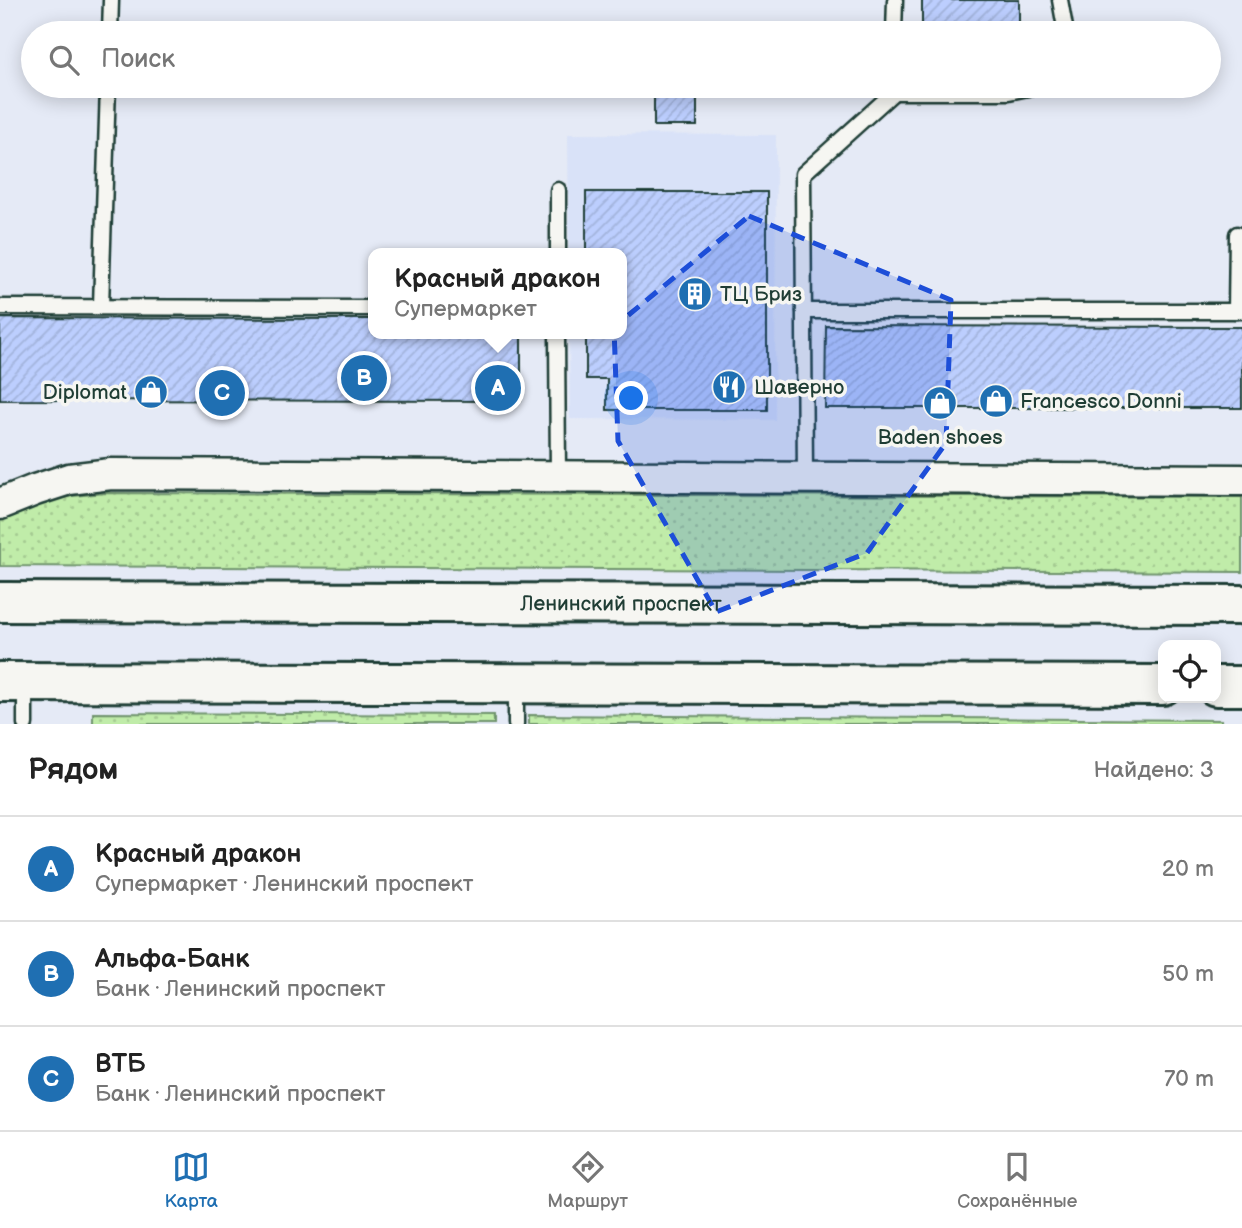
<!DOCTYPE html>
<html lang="ru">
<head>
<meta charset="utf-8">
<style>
	:root { --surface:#fff; --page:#f6f6f6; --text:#222; --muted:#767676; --line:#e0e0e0; --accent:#1f6fb2 }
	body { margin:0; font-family:"Balsamiq Sans",sans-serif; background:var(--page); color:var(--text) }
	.controls { position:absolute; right:21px; bottom:21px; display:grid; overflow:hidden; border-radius:14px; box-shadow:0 4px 18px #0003 }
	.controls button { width:63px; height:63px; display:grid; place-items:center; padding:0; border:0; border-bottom:2px solid var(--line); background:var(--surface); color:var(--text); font:35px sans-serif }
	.you { position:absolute; left:632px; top:399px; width:24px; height:24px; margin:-18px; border:5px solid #fff; border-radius:50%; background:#1a73e8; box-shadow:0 0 0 10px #1a73e833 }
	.badge { display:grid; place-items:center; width:46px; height:46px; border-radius:50%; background:var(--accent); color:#fff; font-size:23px; font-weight:700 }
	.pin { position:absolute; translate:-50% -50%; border:4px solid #fff; box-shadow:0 2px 7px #0006 }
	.popup { position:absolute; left:368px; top:248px; width:259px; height:91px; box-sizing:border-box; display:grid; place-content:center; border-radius:14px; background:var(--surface); filter:drop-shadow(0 2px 5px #0005); font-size:23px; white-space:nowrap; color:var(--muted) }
	.popup b { font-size:26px; color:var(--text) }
	.popup::after { content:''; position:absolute; left:50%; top:100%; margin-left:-14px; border:14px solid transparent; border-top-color:var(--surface) }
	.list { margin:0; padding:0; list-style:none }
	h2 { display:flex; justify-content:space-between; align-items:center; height:91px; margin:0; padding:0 28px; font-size:30px }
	h2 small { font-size:23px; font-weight:400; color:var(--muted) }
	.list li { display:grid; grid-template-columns:46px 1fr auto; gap:21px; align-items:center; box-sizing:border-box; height:105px; padding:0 28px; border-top:2px solid var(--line) }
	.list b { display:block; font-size:26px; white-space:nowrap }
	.list p { margin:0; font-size:23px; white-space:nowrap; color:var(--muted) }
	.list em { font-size:23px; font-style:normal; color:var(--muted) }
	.icon { flex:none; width:38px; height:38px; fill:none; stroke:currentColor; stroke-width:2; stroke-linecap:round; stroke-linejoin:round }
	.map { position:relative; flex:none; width:1242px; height:724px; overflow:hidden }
	.search { position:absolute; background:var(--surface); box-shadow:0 4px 18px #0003; left:21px; right:21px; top:21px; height:77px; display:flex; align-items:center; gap:18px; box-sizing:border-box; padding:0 24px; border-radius:38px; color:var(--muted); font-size:26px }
	.sheet { height:406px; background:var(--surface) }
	nav { display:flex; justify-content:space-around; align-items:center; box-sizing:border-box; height:98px; border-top:2px solid var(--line); background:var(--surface); font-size:19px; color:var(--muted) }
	nav a { display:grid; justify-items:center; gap:4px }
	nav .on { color:var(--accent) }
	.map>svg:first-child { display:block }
</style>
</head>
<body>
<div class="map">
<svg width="1242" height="724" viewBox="0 0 1242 724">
	<defs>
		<pattern id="grass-dots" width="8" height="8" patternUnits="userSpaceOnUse" patternTransform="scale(1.75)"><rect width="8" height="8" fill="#c0eca9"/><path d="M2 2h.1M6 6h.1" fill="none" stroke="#a5cb92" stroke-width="1.8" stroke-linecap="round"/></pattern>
		<pattern id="building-hatch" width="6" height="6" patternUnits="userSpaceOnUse" patternTransform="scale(1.75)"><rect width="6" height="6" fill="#bccefe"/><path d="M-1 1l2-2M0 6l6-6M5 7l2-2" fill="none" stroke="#a1b2da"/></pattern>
	</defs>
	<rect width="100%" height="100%" fill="#e5eaf6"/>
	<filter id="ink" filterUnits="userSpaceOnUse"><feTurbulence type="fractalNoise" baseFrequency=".0143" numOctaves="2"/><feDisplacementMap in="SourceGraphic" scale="14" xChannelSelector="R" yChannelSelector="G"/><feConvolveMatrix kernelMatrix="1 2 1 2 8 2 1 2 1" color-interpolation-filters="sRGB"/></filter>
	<g filter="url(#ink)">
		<polygon fill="#d9e2f8" points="568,134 776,135 775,420 570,419 569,334 622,334 622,253 569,253"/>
		<g fill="url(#grass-dots)" stroke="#70946e" stroke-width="2">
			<polygon points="106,493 1242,497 1242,572 0,566 0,520 37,504 72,496"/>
			<polygon points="93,713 494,715 494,724 93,724"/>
			<polygon points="529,715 1221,720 1221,724 529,724"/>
		</g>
		<g fill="url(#building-hatch)" stroke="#1f3d34" stroke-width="2">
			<rect x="922" y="0" width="97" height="33"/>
			<rect x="654" y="91" width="43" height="35"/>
			<polygon points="586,192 767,192 767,410 607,410 607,379 586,379 586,334 622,334 622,253 586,253"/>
			<polygon points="0,318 374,319 374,334 521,334 521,401 0,400"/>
			<polygon points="826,326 1242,327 1242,408 825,408"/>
		</g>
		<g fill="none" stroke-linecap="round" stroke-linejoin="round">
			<g stroke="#1f3d34" stroke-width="19">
				<g id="service">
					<polyline points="1060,0 1066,33"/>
					<polyline points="110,33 111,0"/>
					<polyline points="894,33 895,0"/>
					<polyline points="894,92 1009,92 1037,86"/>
					<polyline points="558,253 558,190"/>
					<polyline points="101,306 108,86"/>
					<polyline points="0,307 374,308"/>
					<polyline points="804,311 1242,311"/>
					<polyline points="1236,311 1237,234"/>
					<polyline points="557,334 558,476"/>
					<polyline points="805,477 803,174 894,92 894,86"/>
					<polyline points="25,684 25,724"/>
					<polyline points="516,724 516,684"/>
				</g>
			</g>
			<g stroke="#1f3d34" stroke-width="35">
				<polyline id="minor" points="0,504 35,490 69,479 111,474 1242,480"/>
			</g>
			<g stroke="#1f3d34" stroke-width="44">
				<g id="primary">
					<path id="s1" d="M0 602 1242 605"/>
					<polyline points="0,682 1163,685"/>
					<polyline points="1216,686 1242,686"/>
				</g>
			</g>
			<use href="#service" stroke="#f6f6f2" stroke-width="14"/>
			<use href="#minor" stroke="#f6f6f2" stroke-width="30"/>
			<use href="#primary" stroke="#f6f6f2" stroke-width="38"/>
		</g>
	</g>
	<path fill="#1d4ed8" fill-opacity="0.2" stroke="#1d4ed8" stroke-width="5" stroke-dasharray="14 9" stroke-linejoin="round" d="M749 216 951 300 946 443 867 553 716 612 618 441 614 327Z"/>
	<defs>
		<g id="building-disc" transform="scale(1.75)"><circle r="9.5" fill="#1f6fb2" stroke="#f6f6f2"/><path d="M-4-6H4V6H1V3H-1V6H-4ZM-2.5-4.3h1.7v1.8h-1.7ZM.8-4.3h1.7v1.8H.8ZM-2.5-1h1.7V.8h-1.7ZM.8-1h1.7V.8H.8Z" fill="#fff"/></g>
		<g id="restaurant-disc" transform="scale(1.75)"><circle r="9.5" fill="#1f6fb2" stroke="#f6f6f2"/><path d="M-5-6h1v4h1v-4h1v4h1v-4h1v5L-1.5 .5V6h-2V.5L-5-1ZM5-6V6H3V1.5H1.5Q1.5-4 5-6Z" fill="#fff"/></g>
		<g id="shop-disc" transform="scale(1.75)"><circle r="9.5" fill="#1f6fb2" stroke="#f6f6f2"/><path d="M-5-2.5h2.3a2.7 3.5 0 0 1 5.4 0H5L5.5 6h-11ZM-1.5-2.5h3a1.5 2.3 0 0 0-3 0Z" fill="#fff"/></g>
	</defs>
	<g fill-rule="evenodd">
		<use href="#building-disc" x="695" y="294"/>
		<use href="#restaurant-disc" x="729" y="387"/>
		<use href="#shop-disc" x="151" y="392"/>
		<use href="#shop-disc" x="996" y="401"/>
		<use href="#shop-disc" x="940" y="403"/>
	</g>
	<g text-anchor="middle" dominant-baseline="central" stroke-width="7" stroke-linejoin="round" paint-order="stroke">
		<g font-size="21" fill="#1f3d34" stroke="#f6f6f2" text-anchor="start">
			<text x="720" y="294">ТЦ Бриз</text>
			<text x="754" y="387">Шаверно</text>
			<text x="127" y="392" text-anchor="end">Diplomat</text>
			<text x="1020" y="401">Francesco Donni</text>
			<text x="940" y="437" text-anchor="middle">Baden shoes</text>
		</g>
		<g font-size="21" fill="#1f3d34" stroke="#f6f6f2">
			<text stroke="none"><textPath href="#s1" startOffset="621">Ленинский проспект</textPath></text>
		</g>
	</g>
</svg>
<div class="controls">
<button><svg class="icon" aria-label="locate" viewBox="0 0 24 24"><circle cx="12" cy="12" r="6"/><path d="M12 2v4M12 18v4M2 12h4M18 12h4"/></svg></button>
</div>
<div class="you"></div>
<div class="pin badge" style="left:498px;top:388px">A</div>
<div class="popup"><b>Красный дракон</b>Супермаркет</div>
<div class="pin badge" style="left:364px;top:378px">B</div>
<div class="pin badge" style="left:222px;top:393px">C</div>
<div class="search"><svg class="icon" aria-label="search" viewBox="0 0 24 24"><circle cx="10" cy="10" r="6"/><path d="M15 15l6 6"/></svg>Поиск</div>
</div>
<section class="sheet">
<h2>Рядом<small>Найдено: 3</small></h2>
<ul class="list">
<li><span class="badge">A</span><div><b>Красный дракон</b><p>Супермаркет · Ленинский проспект</p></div><em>20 m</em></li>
<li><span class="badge">B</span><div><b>Альфа-Банк</b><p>Банк · Ленинский проспект</p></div><em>50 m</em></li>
<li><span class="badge">C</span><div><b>ВТБ</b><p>Банк · Ленинский проспект</p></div><em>70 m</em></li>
</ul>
</section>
<nav>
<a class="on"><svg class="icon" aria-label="map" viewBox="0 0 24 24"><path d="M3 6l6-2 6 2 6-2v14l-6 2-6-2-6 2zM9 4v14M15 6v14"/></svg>Карта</a>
<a><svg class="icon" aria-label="directions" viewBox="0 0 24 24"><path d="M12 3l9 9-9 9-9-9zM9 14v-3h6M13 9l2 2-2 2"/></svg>Маршрут</a>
<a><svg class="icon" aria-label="saved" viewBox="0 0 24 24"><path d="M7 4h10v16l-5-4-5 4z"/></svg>Сохранённые</a>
</nav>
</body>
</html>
